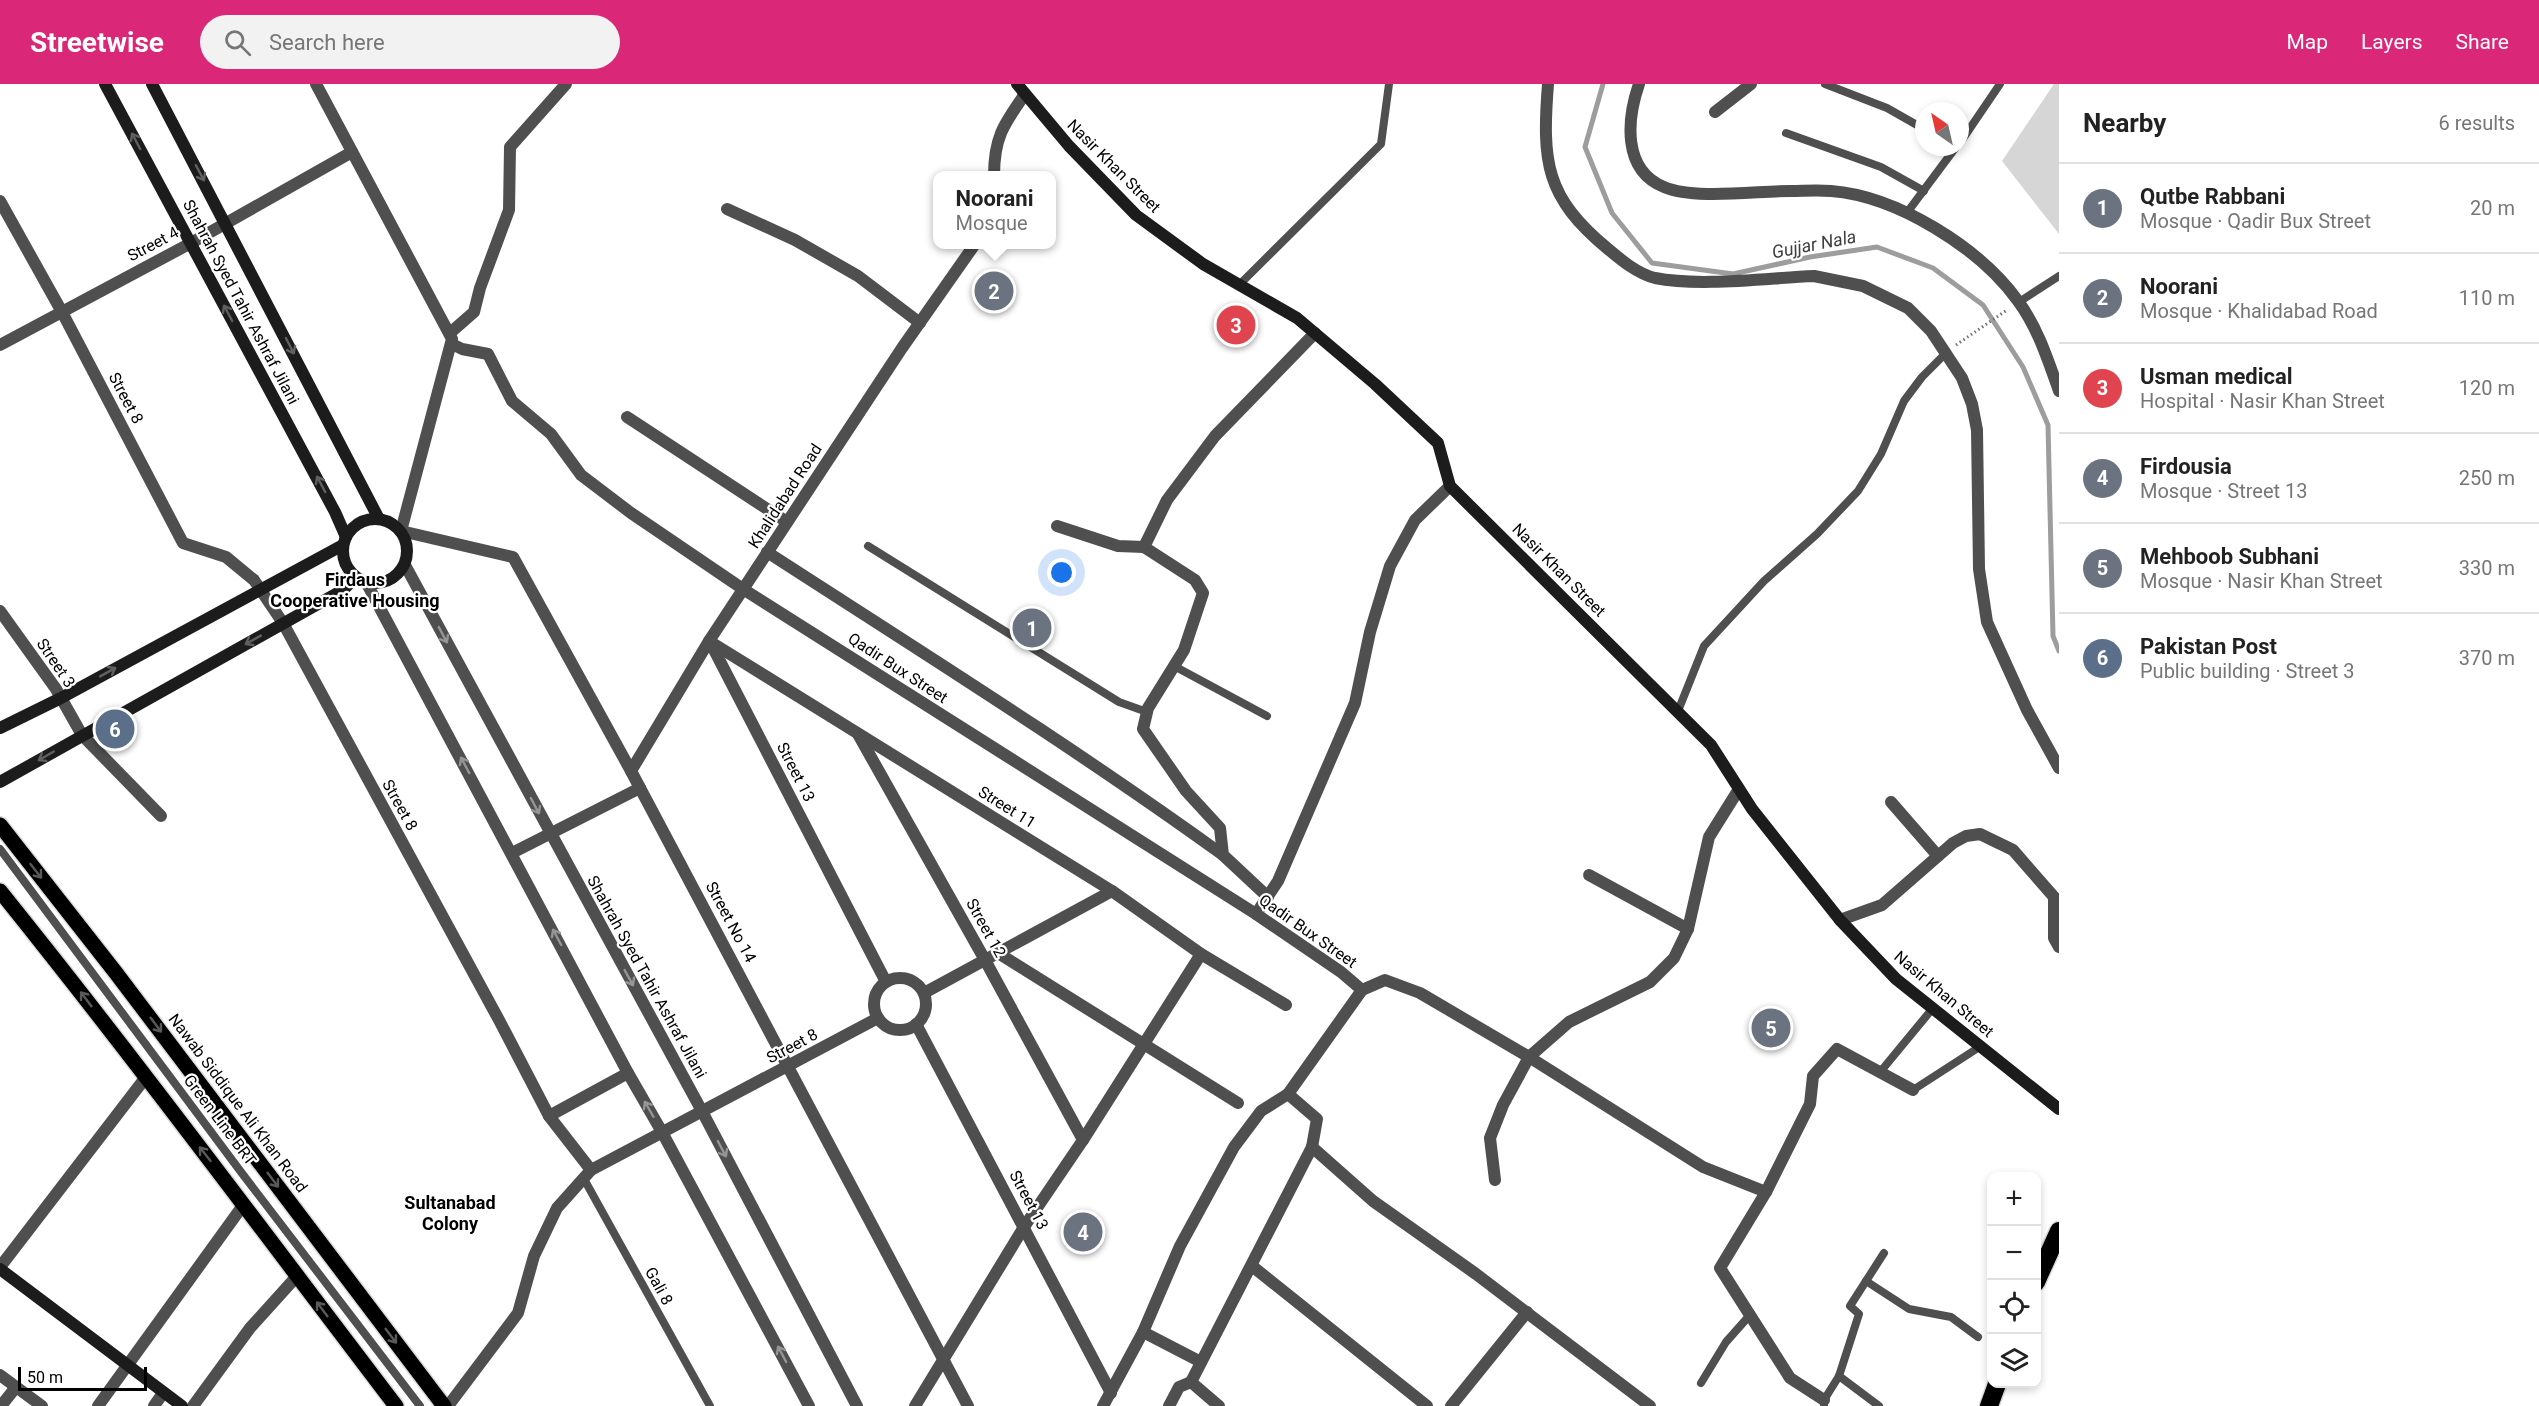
<!DOCTYPE html>
<html lang="en">
<head>
<meta charset="utf-8">
<style>
	:root { --surface:#fff; --page:#f2f2f2; --text:#222; --muted:#767676; --line:#e0e0e0; --accent:#db2777 }
	body { margin:0; font-family:Roboto,sans-serif; background:var(--page); color:var(--text) }
	.controls { position:absolute; right:18px; bottom:18px; display:grid; overflow:hidden; border-radius:12px; box-shadow:0 3px 9px #0003 }
	.controls button { width:54px; height:54px; display:grid; place-items:center; padding:0; border:0; border-bottom:2px solid var(--line); background:var(--surface); color:var(--text); font:30px sans-serif }
	.compass { position:absolute; left:1915px; top:18px; width:54px; height:54px; border-radius:50%; background:var(--surface); box-shadow:0 3px 9px #0003; rotate:326deg }
	.scale { position:absolute; left:18px; bottom:15px; width:129px; box-sizing:border-box; padding-left:6px; border:3px solid #000; border-top:0; font-size:16px; line-height:21px; white-space:nowrap; color:#000; -webkit-text-stroke:4px #fff; paint-order:stroke }
	.you { position:absolute; left:1062px; top:489px; width:21px; height:21px; margin:-15px; border:4px solid #fff; border-radius:50%; background:#1a73e8; box-shadow:0 0 0 9px #1a73e833 }
	.badge { display:grid; place-items:center; width:39px; height:39px; border-radius:50%; background:var(--accent); color:#fff; font-size:20px; font-weight:700 }
	.pin { position:absolute; translate:-50% -50%; border:3px solid #fff; box-shadow:0 2px 6px #0006 }
	.popup { position:absolute; left:933px; top:87px; width:123px; height:78px; box-sizing:border-box; display:grid; place-content:center; border-radius:12px; background:var(--surface); filter:drop-shadow(0 2px 4px #0005); font-size:20px; white-space:nowrap; color:var(--muted) }
	.popup b { font-size:22px; color:var(--text) }
	.popup::after { content:''; position:absolute; left:50%; top:100%; margin-left:-12px; border:12px solid transparent; border-top-color:var(--surface) }
	.list { margin:0; padding:0; list-style:none }
	h2 { display:flex; justify-content:space-between; align-items:center; height:78px; margin:0; padding:0 24px; font-size:26px }
	h2 small { font-size:20px; font-weight:400; color:var(--muted) }
	.list li { display:grid; grid-template-columns:39px 1fr auto; gap:18px; align-items:center; box-sizing:border-box; height:90px; padding:0 24px; border-top:2px solid var(--line) }
	.list b { display:block; font-size:22px; white-space:nowrap }
	.list p { margin:0; font-size:20px; white-space:nowrap; color:var(--muted) }
	.list em { font-size:20px; font-style:normal; color:var(--muted) }
	.icon { flex:none; width:33px; height:33px; fill:none; stroke:currentColor; stroke-width:2; stroke-linecap:round; stroke-linejoin:round }
	.map { position:relative; flex:none; width:2059px; height:1322px; overflow:hidden }
	header { display:flex; align-items:center; gap:36px; box-sizing:border-box; height:84px; padding:0 30px; background:var(--accent); color:#fff }
	header strong { font-size:28px }
	nav { display:flex; gap:33px; margin-inline-start:auto; font-size:21px }
	.search { width:420px; height:54px; background:var(--page); display:flex; align-items:center; gap:15px; box-sizing:border-box; padding:0 21px; border-radius:33px; color:var(--muted); font-size:22px }
	main { display:flex }
	aside { flex:1; background:var(--surface) }
	.map>svg:first-child { display:block }
</style>
</head>
<body>
<header>
<strong>Streetwise</strong>
<div class="search"><svg class="icon" aria-label="search" viewBox="0 0 24 24"><circle cx="10" cy="10" r="6"/><path d="M15 15l6 6"/></svg>Search here</div>
<nav><a>Map</a><a>Layers</a><a>Share</a></nav>
</header>
<main>
<div class="map">
<svg width="2059" height="1322" viewBox="0 0 2059 1322">
	<rect width="100%" height="100%" fill="#fff"/>
	<polygon fill="#d6d6d6" points="2054,0 2059,0 2059,150 2002,77"/>
	<g fill="none" stroke-linecap="round" stroke-linejoin="round">
		<polyline stroke="#9d9d9d" stroke-width="5" points="1603,0 1585,63 1612,129 1652,179 1733,190 1810,173 1877,163 1933,184 1983,221 2023,283 2048,341 2053,552 2059,567"/>
		<g stroke="#dbdbdb" stroke-width="18">
			<g id="primary">
				<polyline points="0,741 116,889 444,1322"/>
				<path d="M0 807C136 976 265 1150 396 1322"/>
			</g>
		</g>
		<g stroke="#dbdbdb" stroke-width="21">
			<g id="highway">
				<polyline points="2036,1198 2059,1147"/>
				<polyline points="1989,1322 1997,1300"/>
			</g>
		</g>
		<polyline stroke="#717171" stroke-width="3" stroke-dasharray="1.5 3" stroke-linecap="butt" points="1956,261 2007,226"/>
		<g stroke="#4f4f4f" stroke-width="8">
			<polyline points="1825,0 1887,24 1924,45"/>
			<polyline points="1786,49 1881,83 1924,107"/>
			<polyline points="1960,59 2000,0"/>
			<polyline points="1906,130 1956,63"/>
			<polyline points="1239,201 1381,60 1389,0"/>
			<polyline points="2019,218 2059,192"/>
			<polyline points="868,462 1119,618 1147,628"/>
			<polyline points="1174,582 1267,632"/>
			<polyline points="1678,627 1704,562 1764,497 1817,450 1858,407 1881,370 1904,317 1922,293 1947,268"/>
			<polyline points="0,765 241,1088 420,1322"/>
			<polyline points="1881,987 1933,924"/>
			<polyline points="1913,1006 1981,962"/>
			<polyline points="584,1095 710,1322"/>
			<polyline points="1866,1197 1909,1225 1951,1233 1978,1253"/>
			<polyline points="1839,1292 1879,1322"/>
			<polyline points="1701,1299 1726,1258 1750,1231"/>
			<polyline points="1824,1322 1824,1316 1839,1292 1859,1230 1850,1222 1884,1169"/>
		</g>
		<g stroke="#4f4f4f" stroke-width="12">
			<polyline points="316,0 452,255 401,447 513,473 631,687 968,1322"/>
			<path d="M1548 0C1542 78 1545 113 1608 165 1621 176 1638 190 1655 194 1700 203 1767 194 1814 192L1863 202 1908 224 1931 247 1962 294 1972 320 1977 346 1979 485 1987 538 2027 626 2059 684"/>
			<path d="M1639 0C1627 35 1622 86 1664 103 1694 116 1756 107 1790 107 1803 107 1817 106 1831 107 1897 112 1980 164 2018 217 2038 244 2048 276 2059 307"/>
			<polyline points="1715,28 1751,0"/>
			<path d="M994 92C994 53 1004 40 1025 10"/>
			<polyline points="0,117 62,228 183,459 226,473 254,496 283,539 499,936 549,1032 591,1086 878,934"/>
			<polyline points="727,125 795,156 858,192 920,239"/>
			<polyline points="450,249 474,228 480,204 509,126 510,63 566,0"/>
			<polyline points="452,260 462,265 488,270 512,317 551,350 581,391 631,429 743,505 1256,830 1341,888 1362,906"/>
			<polyline points="0,261 191,159 352,68"/>
			<polyline points="627,333 787,438"/>
			<polyline points="1057,442 1118,462 1144,463"/>
			<path d="M767 468C920 567 1075 664 1223 771"/>
			<polyline points="405,481 703,1029 857,1322"/>
			<polyline points="366,498 628,989 662,1048 809,1322"/>
			<polyline points="0,527 56,605 82,651 161,732"/>
			<polyline points="709,557 1112,807 1201,870 1286,921"/>
			<polyline points="710,558 886,898"/>
			<polyline points="858,650 985,876 1083,1056"/>
			<polyline points="631,687 709,557 902,264 975,160"/>
			<polyline points="1891,718 1938,772"/>
			<polyline points="512,769 640,704"/>
			<polyline points="1589,791 1688,845"/>
			<polyline points="1268,813 1223,771 1220,744 1186,707 1143,645 1148,624 1184,566 1203,509 1195,496 1144,463 1167,416 1215,352 1315,249"/>
			<polyline points="1256,830 1278,797 1355,619 1370,548 1390,482 1415,436 1450,402"/>
			<polyline points="1840,836 1882,821 1953,759 1966,752 1980,750 2013,766 2054,813 2054,854 2059,863"/>
			<polyline points="998,869 1238,1019"/>
			<circle cx="900" cy="920" r="26"/>
			<polyline points="924,909 1112,807"/>
			<polyline points="916,940 1111,1309"/>
			<polyline points="549,1032 628,989"/>
			<polyline points="1312,1063 1373,1117 1476,1190 1650,1322"/>
			<polyline points="1495,1096 1490,1054 1503,1021 1529,973 1569,938 1650,898 1674,874 1688,845 1709,753 1739,705"/>
			<polyline points="1252,1182 1427,1322"/>
			<polyline points="0,1183 146,993"/>
			<polyline points="1143,1248 1201,1278"/>
			<polyline points="0,1291 42,1322"/>
			<polyline points="1824,1316 1790,1294 1720,1184 1766,1108 1810,1020 1813,992 1837,965 1913,1006"/>
			<polyline points="1,1322 16,1303"/>
			<polyline points="98,1322 244,1120"/>
			<polyline points="154,1322 163,1309"/>
			<polyline points="193,1322 250,1244 297,1192"/>
			<polyline points="448,1322 518,1229 534,1172 557,1124 591,1086"/>
			<polyline points="915,1322 1024,1143 1083,1056 1201,870"/>
			<polyline points="1103,1322 1143,1248 1180,1162 1234,1063 1261,1027 1288,1010"/>
			<polyline points="1169,1322 1179,1303 1191,1298"/>
			<polyline points="1219,1322 1191,1298 1312,1063 1317,1035 1288,1010 1362,906 1385,896 1420,909 1529,973 1703,1083 1766,1108"/>
			<polyline points="1451,1322 1527,1228"/>
		</g>
		<g stroke="#1c1c1c" stroke-width="12">
			<polyline points="105,0 335,428 346,453"/>
			<polyline points="152,0 379,435"/>
			<polyline points="1017,0 1069,62 1136,131 1203,180 1297,234 1375,300 1438,359 1450,402 1711,661 1752,725 1840,836 1896,895 2059,1025"/>
			<circle cx="375" cy="467" r="32"/>
			<polyline points="0,644 61,614 343,461"/>
			<polyline points="0,698 343,506 356,493"/>
			<polyline points="0,1185 182,1322"/>
		</g>
		<use href="#primary" stroke="#000" stroke-width="15"/>
		<use href="#highway" stroke="#000" stroke-width="18"/>
	</g>
	<defs><path id="oneway-shaft" d="M-6 0H5M1.5-3L5.5 0L1.5 3" fill="none" stroke-width="1.6" stroke-linecap="round" stroke-linejoin="round" transform="scale(1.5)"/></defs>
	<g stroke="#606060">
		<use href="#oneway-shaft" transform="translate(136 57) rotate(-118)"/>
		<use href="#oneway-shaft" transform="translate(200 89) rotate(62)"/>
		<use href="#oneway-shaft" transform="translate(228 229) rotate(-118)"/>
		<use href="#oneway-shaft" transform="translate(290 262) rotate(63)"/>
		<use href="#oneway-shaft" transform="translate(321 400) rotate(-118)"/>
		<use href="#oneway-shaft" transform="translate(253 556) rotate(151)"/>
		<use href="#oneway-shaft" transform="translate(108 588) rotate(-29)"/>
		<use href="#oneway-shaft" transform="translate(46 672) rotate(150)"/>
	</g>
	<g stroke="#959595">
		<use href="#oneway-shaft" transform="translate(443 551) rotate(62)"/>
		<use href="#oneway-shaft" transform="translate(465 681) rotate(-118)"/>
		<use href="#oneway-shaft" transform="translate(535 722) rotate(62)"/>
		<use href="#oneway-shaft" transform="translate(557 853) rotate(-118)"/>
		<use href="#oneway-shaft" transform="translate(629 894) rotate(61)"/>
		<use href="#oneway-shaft" transform="translate(649 1025) rotate(-120)"/>
		<use href="#oneway-shaft" transform="translate(722 1065) rotate(62)"/>
		<use href="#oneway-shaft" transform="translate(782 1270) rotate(-118)"/>
	</g>
	<g stroke="#595959">
		<use href="#oneway-shaft" transform="translate(36 787) rotate(52)"/>
		<use href="#oneway-shaft" transform="translate(86 915) rotate(-127)"/>
		<use href="#oneway-shaft" transform="translate(156 941) rotate(53)"/>
		<use href="#oneway-shaft" transform="translate(205 1070) rotate(-128)"/>
		<use href="#oneway-shaft" transform="translate(273 1096) rotate(53)"/>
		<use href="#oneway-shaft" transform="translate(322 1225) rotate(-127)"/>
		<use href="#oneway-shaft" transform="translate(391 1252) rotate(53)"/>
	</g>
	<g text-anchor="middle" dominant-baseline="central" stroke-width="4.5" stroke-linejoin="round" paint-order="stroke">
		<g font-size="16" fill="#000" stroke="#fff">
			<text transform="translate(1114 82) rotate(45)">Nasir Khan Street</text>
			<text transform="translate(153 160) rotate(-28)">Street 4</text>
			<text transform="translate(241 218) rotate(62)">Shahrah Syed Tahir Ashraf Jilani</text>
			<text transform="translate(126 314) rotate(62)">Street 8</text>
			<text transform="translate(785 412) rotate(-57)">Khalidabad Road</text>
			<text transform="translate(1559 486) rotate(45)">Nasir Khan Street</text>
			<text transform="translate(56 579) rotate(56)">Street 3</text>
			<text transform="translate(898 584) rotate(33)">Qadir Bux Street</text>
			<text transform="translate(796 688) rotate(63)">Street 13</text>
			<text transform="translate(400 721) rotate(61)">Street 8</text>
			<text transform="translate(1007 723) rotate(32)">Street 11</text>
			<text transform="translate(731 838) rotate(62)">Street No 14</text>
			<text transform="translate(986 844) rotate(61)">Street 12</text>
			<text transform="translate(1308 847) rotate(35)">Qadir Bux Street</text>
			<text transform="translate(647 893) rotate(61)">Shahrah Syed Tahir Ashraf Jilani</text>
			<text transform="translate(1944 910) rotate(40)">Nasir Khan Street</text>
			<text transform="translate(792 962) rotate(-28)">Street 8</text>
			<text transform="translate(238 1019) rotate(53)">Nawab Siddique Ali Khan Road</text>
			<text transform="translate(220 1036) rotate(53)">Green Line BRT</text>
			<text transform="translate(1029 1116) rotate(62)">Street 13</text>
			<text transform="translate(659 1202) rotate(61)">Gali 8</text>
		</g>
		<g font-size="18" font-style="italic" fill="#3e3e3e" stroke="#fff">
			<text transform="translate(1814 160) rotate(-11)">Gujjar Nala</text>
		</g>
		<g font-size="18" font-weight="bold" fill="#000" stroke="#fff">
			<text x="355" y="495">Firdaus<tspan x="355" dy="21">Cooperative Housing</tspan></text>
			<text x="450" y="1118">Sultanabad<tspan x="450" dy="21">Colony</tspan></text>
		</g>
	</g>
</svg>
<div class="controls">
<button>+</button>
<button>−</button>
<button><svg class="icon" aria-label="locate" viewBox="0 0 24 24"><circle cx="12" cy="12" r="6"/><path d="M12 2v4M12 18v4M2 12h4M18 12h4"/></svg></button>
<button><svg class="icon" aria-label="layers" viewBox="0 0 24 24"><path d="M12 4l9 5-9 5-9-5zM3 14l9 5 9-5"/></svg></button>
</div>
<svg class="compass" viewBox="-18 -18 36 36"><path d="M0-13l5 13h-10z" fill="#e53935"/><path d="M0 13l5-13h-10z" fill="#767676"/></svg>
<div class="scale">50 m</div>
<div class="you"></div>
<div class="pin badge" style="left:1032px;top:544px;background:#6b7280">1</div>
<div class="pin badge" style="left:994px;top:207px;background:#6b7280">2</div>
<div class="popup"><b>Noorani</b>Mosque</div>
<div class="pin badge" style="left:1236px;top:241px;background:#e0444e">3</div>
<div class="pin badge" style="left:1083px;top:1148px;background:#6b7280">4</div>
<div class="pin badge" style="left:1771px;top:944px;background:#6b7280">5</div>
<div class="pin badge" style="left:115px;top:645px;background:#5c6f8a">6</div>
</div>
<aside>
<h2>Nearby<small>6 results</small></h2>
<ul class="list">
<li><span class="badge" style="background:#6b7280">1</span><div><b>Qutbe Rabbani</b><p>Mosque · Qadir Bux Street</p></div><em>20 m</em></li>
<li><span class="badge" style="background:#6b7280">2</span><div><b>Noorani</b><p>Mosque · Khalidabad Road</p></div><em>110 m</em></li>
<li><span class="badge" style="background:#e0444e">3</span><div><b>Usman medical</b><p>Hospital · Nasir Khan Street</p></div><em>120 m</em></li>
<li><span class="badge" style="background:#6b7280">4</span><div><b>Firdousia</b><p>Mosque · Street 13</p></div><em>250 m</em></li>
<li><span class="badge" style="background:#6b7280">5</span><div><b>Mehboob Subhani</b><p>Mosque · Nasir Khan Street</p></div><em>330 m</em></li>
<li><span class="badge" style="background:#5c6f8a">6</span><div><b>Pakistan Post</b><p>Public building · Street 3</p></div><em>370 m</em></li>
</ul>
</aside>
</main>
</body>
</html>
